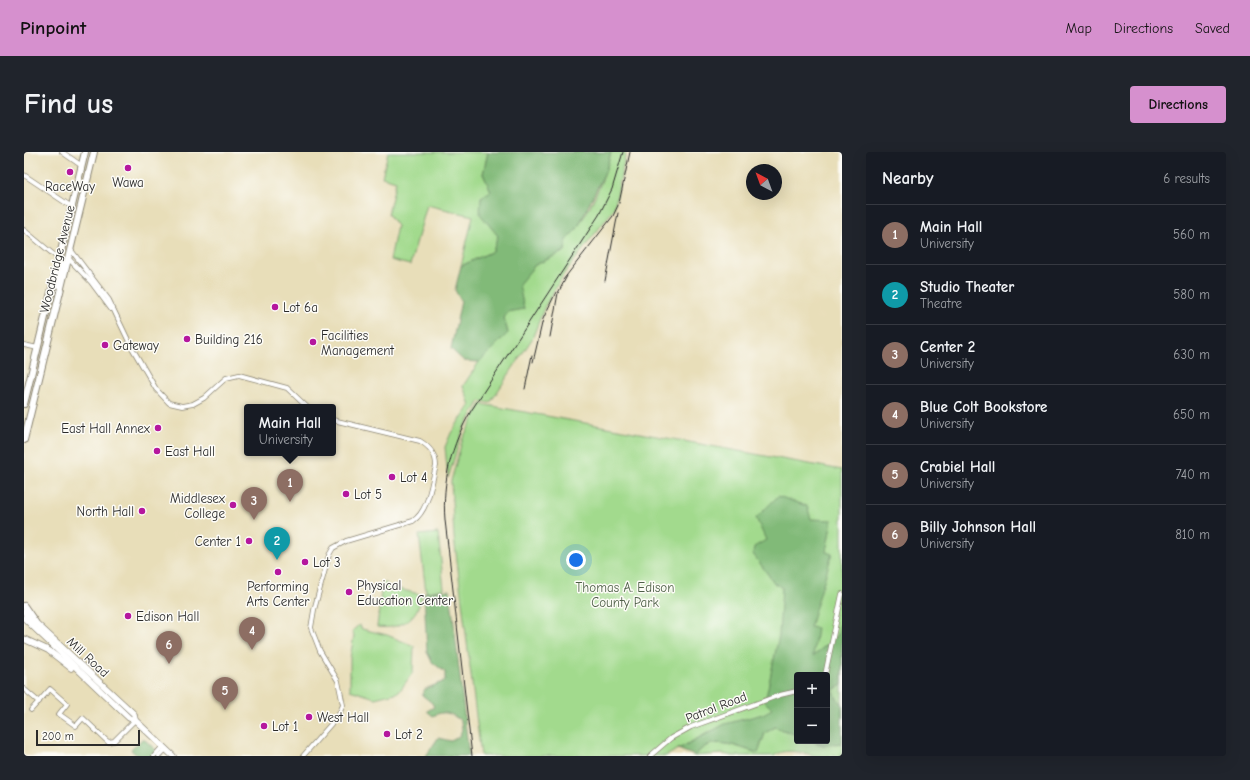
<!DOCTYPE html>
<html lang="en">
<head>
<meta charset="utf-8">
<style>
	:root { --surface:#171b24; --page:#20242c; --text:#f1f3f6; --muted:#9ea1a6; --line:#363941; --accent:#d690ce }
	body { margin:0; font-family:"Comic Neue",sans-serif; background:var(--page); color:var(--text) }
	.controls { position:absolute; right:12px; bottom:12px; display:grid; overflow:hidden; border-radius:4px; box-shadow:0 4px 16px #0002 }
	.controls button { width:36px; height:36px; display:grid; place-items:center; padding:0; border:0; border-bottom:1px solid var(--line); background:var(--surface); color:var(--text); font:20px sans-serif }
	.compass { position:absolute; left:722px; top:12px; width:36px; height:36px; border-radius:50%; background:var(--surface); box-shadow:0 4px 16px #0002; rotate:319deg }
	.scale { position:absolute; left:12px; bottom:10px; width:104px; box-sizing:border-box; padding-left:4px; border:2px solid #2b2b2b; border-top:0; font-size:11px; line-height:14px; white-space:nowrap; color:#2b2b2b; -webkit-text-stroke:3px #fdfcf7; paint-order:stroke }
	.you { position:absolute; left:552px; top:408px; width:14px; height:14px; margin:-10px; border:3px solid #fff; border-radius:50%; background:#1a73e8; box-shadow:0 0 0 6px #1a73e833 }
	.badge { display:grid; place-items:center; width:26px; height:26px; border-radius:50%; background:var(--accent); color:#fff; font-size:13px; font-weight:700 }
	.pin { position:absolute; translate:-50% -33px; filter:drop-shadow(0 1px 2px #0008) }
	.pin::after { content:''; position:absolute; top:21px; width:14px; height:12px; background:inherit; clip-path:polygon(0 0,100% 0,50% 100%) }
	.popup { position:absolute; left:220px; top:252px; width:92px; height:52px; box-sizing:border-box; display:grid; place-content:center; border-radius:4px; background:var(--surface); filter:drop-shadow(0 1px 3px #0005); font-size:13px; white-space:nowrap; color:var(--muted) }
	.popup b { font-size:15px; color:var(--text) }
	.popup::after { content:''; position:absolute; left:50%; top:100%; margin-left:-8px; border:8px solid transparent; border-top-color:var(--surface) }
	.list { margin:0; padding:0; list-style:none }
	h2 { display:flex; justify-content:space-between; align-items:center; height:52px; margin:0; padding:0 16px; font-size:17px }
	h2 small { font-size:13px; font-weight:400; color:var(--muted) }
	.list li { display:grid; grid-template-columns:26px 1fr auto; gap:12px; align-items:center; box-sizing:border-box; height:60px; padding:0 16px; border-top:1px solid var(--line) }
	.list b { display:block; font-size:15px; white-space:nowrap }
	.list p { margin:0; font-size:13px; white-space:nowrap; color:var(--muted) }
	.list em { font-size:13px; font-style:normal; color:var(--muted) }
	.map { position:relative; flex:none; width:818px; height:604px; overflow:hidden; border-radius:4px }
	header { display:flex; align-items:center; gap:24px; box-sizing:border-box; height:56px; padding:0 20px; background:var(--accent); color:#111 }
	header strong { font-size:19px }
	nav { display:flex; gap:22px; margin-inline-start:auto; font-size:14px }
	.intro { display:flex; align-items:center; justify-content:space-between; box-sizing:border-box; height:96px; padding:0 24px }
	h1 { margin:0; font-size:28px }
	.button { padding:10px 18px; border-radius:4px; background:var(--accent); color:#111; font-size:14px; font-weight:700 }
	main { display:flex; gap:24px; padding:0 24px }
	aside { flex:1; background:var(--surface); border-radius:4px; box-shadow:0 4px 16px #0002 }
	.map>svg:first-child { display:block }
</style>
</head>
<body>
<header>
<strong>Pinpoint</strong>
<nav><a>Map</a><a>Directions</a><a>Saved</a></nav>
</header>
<div class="intro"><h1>Find us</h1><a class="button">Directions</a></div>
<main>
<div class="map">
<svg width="818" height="604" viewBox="0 0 818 604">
	<rect width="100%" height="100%" fill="#fdfcf7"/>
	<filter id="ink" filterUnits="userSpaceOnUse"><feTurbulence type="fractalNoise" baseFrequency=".025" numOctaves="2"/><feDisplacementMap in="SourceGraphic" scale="8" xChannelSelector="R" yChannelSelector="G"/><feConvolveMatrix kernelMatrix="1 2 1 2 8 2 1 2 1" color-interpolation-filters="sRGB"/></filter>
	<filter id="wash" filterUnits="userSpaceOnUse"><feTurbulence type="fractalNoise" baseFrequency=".012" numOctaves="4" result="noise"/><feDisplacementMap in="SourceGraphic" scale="16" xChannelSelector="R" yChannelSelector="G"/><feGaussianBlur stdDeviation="0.9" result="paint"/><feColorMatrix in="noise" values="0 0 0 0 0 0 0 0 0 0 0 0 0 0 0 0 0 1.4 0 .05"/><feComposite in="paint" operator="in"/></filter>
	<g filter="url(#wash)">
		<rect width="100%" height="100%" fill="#e8deb9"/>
		<g fill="#a2da8d" stroke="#66825c">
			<polygon points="364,0 464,0 459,22 467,39 474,84 469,99 437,114 449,64 403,53 386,113 366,108 373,74 364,62 372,29 358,25"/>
			<path d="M587 0H602L590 57 540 122 521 154 508 187 466 251 456 249 439 278 424 326 421 295 427 281 446 253 439 234 455 210 484 181 480 166 483 160 500 157 494 132 511 113 541 99 542 88C563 68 580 28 587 0Z"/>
			<polygon points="457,252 818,318 818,566 803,523 773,523 773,561 687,579 642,604 457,604 430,385 427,329 439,286"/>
			<polygon points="414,381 420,437 402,440 395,383"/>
			<path d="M361 430 364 434 398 443C394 467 376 478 353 475L357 440 354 435Z"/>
			<polygon points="335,473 338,477 363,483 390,494 389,520 375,540 351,546 326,538 326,506 330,483 328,479"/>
			<path d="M751 575 773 583V589H788L799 593 818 591V604C810 604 800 604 793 604 780 601 762 595 750 604H709L699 602 671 604C687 581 712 595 734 601L741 581Z"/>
		</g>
		<g fill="#81ba78" stroke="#567252">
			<polygon points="464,0 587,0 582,18 553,77 542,88 541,99 511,113 495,132 500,157 483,160 480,166 484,181 455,210 440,209 427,197 437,149 431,138 437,114 469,99 474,84 456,62 457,45 467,39 459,22"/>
			<path d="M754 344 783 354 787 367 808 368 802 400 808 402 786 475 793 476 789 504 814 483 818 461V533L809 538 813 547 818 551V591L799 593 788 589H803V523H773V583L751 575 741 581 734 601C712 595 687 581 671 604L654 597 701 572 739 562 748 557 741 550 755 483 758 435 751 432 729 402 730 395 742 388 732 366Z"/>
			<path d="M426 438 445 604H402L414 586 427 589 436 584 438 577 437 569C427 561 420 558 409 564L403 559 410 555 408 551 398 543 401 537 421 529V520L408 510 403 500 400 441Z"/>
			<polygon points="119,586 138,604 114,604 107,598"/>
		</g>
	</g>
	<g filter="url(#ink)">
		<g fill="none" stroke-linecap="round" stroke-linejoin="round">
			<g stroke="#8a8472" stroke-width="5.5">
				<g id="street">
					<polyline points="38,0 58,14"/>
					<polyline points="0,23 48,55"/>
					<polyline points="0,78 35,107"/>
					<polyline points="47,98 85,148 107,194 132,237 145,251 158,254 169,252 180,246 202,226 215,223 263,236 283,255"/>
					<polyline points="45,107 67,130 87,157"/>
					<polyline points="0,193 14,196"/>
					<polyline points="801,523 818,442"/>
					<polyline points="0,537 15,550"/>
					<polyline points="7,558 26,537 43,552 35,562 52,574 59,566 84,590 90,589 111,568"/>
					<polyline points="130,604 139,594"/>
					<polyline points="135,604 142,597"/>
					<path d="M279 604 314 564 319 553 314 529 296 499 287 476 290 458 305 403 309 396 322 389 389 369C405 358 407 332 412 314 412 302 406 295 396 289L309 268"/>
					<polyline points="626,604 647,586 667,575 756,543 773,539"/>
				</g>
			</g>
			<g stroke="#8a8472" stroke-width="7">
				<g id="secondary">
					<polyline points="0,460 110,562 111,568"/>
					<polyline points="0,466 105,566 111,568 149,604"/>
					<polyline points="0,487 24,498 47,516"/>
				</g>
			</g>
			<g stroke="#8a8472" stroke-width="8">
				<g id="primary">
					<polyline points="35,133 39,114 35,107"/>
					<polyline points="0,252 61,0"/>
					<polyline points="0,288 70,0"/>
					<polyline points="0,454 11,470"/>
				</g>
			</g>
			<use href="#street" stroke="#fff" stroke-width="4"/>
			<use href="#secondary" stroke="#fff" stroke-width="5.5"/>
			<use href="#primary" stroke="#fff" stroke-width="6"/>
			<g stroke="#2b2b2b" stroke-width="1">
				<polyline points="539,128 589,64 595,51 606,0"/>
				<polyline points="581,129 594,61"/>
				<polyline points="526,185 534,141 543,124"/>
				<polyline points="509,210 519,167 532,140"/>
				<polyline points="501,237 508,203"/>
				<path d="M448 604 421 368C418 330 427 293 447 259L575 63 588 37 599 0"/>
			</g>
		</g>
	</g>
	<g fill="#b5179e" stroke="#fdfcf7" stroke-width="1.5">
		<circle cx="104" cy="16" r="4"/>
		<circle cx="46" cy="20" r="4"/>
		<circle cx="251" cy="155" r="4"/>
		<circle cx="163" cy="187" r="4"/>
		<circle cx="289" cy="190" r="4"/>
		<circle cx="81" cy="193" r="4"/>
		<circle cx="134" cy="276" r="4"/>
		<circle cx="133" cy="299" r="4"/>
		<circle cx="368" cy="325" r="4"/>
		<circle cx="322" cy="342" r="4"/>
		<circle cx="209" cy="353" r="4"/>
		<circle cx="118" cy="359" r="4"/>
		<circle cx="225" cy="389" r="4"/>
		<circle cx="281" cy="410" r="4"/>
		<circle cx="254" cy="420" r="4"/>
		<circle cx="325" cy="440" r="4"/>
		<circle cx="104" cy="464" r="4"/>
		<circle cx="285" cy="565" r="4"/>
		<circle cx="240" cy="574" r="4"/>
		<circle cx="363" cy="582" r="4"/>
	</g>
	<g text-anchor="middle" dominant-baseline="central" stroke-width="3" stroke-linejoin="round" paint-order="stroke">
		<g font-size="13" fill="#2b2b2b" stroke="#fdfcf7" text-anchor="start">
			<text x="104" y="30" text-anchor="middle">Wawa</text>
			<text x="46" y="34" text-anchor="middle">RaceWay</text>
			<text x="259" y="155">Lot 6a</text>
			<text x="297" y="183">Facilities<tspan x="297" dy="15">Management</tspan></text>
			<text x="171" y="187">Building 216</text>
			<text x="89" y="193">Gateway</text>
			<text x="126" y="276" text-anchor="end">East Hall Annex</text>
			<text x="141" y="299">East Hall</text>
			<text x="376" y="325">Lot 4</text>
			<text x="330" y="342">Lot 5</text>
			<text x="201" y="346" text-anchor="end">Middlesex<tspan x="201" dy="15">College</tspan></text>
			<text x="110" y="359" text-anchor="end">North Hall</text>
			<text x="217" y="389" text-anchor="end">Center 1</text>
			<text x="289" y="410">Lot 3</text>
			<text x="333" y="433">Physical<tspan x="333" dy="15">Education Center</tspan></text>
			<text x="254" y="434" text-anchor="middle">Performing<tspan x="254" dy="15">Arts Center</tspan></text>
			<text x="112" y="464">Edison Hall</text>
			<text x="293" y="565">West Hall</text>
			<text x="248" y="574">Lot 1</text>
			<text x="371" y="582">Lot 2</text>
		</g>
		<g font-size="13" fill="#2b2b2b" stroke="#fdfcf7">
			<text transform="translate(33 107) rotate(-76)">Woodbridge Avenue</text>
			<text transform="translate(64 505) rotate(43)">Mill Road</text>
			<text transform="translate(692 555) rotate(-21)">Patrol Road</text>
		</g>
		<g font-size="13" fill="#4f6048" stroke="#fdfcf7">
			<text x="601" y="435">Thomas A. Edison<tspan x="601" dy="15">County Park</tspan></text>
		</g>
	</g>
</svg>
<div class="controls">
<button>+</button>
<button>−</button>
</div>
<svg class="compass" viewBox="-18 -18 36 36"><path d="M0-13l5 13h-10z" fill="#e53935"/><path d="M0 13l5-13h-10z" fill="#9ea1a6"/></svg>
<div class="scale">200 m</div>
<div class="you"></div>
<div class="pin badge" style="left:266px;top:350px;background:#8d6e63">1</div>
<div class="popup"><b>Main Hall</b>University</div>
<div class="pin badge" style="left:253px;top:408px;background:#0f9aa8">2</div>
<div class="pin badge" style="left:230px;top:368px;background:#8d6e63">3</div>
<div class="pin badge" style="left:228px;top:498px;background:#8d6e63">4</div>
<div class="pin badge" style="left:201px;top:558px;background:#8d6e63">5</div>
<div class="pin badge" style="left:145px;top:512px;background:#8d6e63">6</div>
</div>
<aside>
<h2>Nearby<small>6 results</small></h2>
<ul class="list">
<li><span class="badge" style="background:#8d6e63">1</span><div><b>Main Hall</b><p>University</p></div><em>560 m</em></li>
<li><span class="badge" style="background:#0f9aa8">2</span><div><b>Studio Theater</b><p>Theatre</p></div><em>580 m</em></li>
<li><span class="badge" style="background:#8d6e63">3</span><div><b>Center 2</b><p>University</p></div><em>630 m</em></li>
<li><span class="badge" style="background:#8d6e63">4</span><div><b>Blue Colt Bookstore</b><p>University</p></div><em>650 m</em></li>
<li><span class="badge" style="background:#8d6e63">5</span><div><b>Crabiel Hall</b><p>University</p></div><em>740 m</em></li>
<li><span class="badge" style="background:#8d6e63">6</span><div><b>Billy Johnson Hall</b><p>University</p></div><em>810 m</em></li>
</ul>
</aside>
</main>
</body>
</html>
